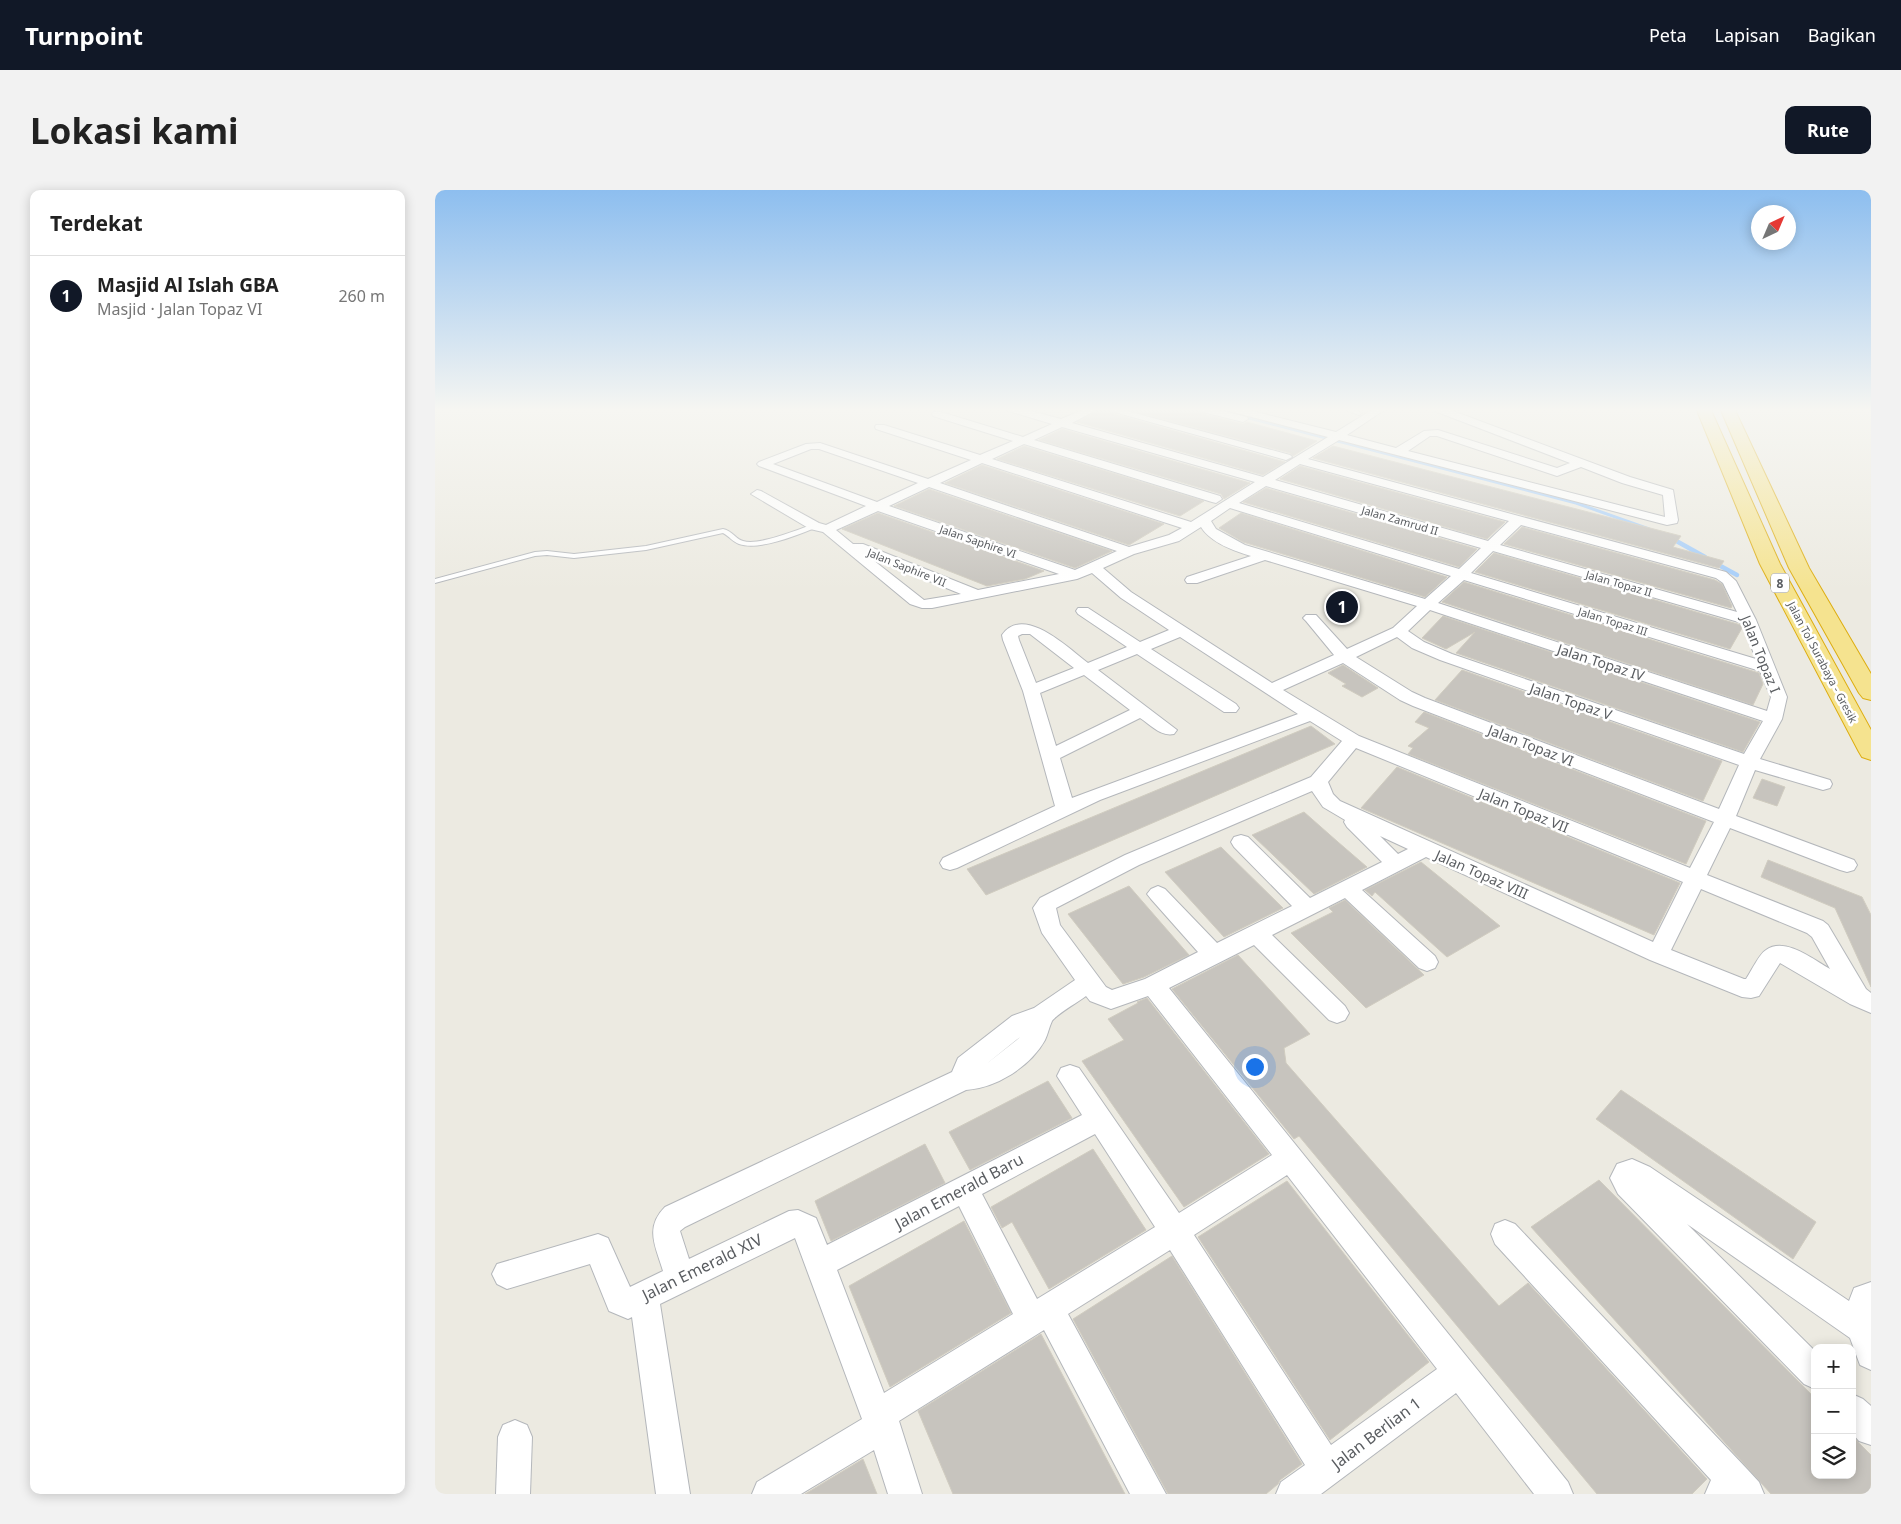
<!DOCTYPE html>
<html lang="id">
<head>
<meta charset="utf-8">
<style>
	:root { --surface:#fff; --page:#f2f2f2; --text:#222; --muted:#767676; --line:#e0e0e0; --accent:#111827 }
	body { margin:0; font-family:"Noto Sans",sans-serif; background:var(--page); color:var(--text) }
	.controls { position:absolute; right:15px; bottom:15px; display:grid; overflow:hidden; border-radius:10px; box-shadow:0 2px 12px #0003 }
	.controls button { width:45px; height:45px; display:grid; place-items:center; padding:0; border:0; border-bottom:1px solid var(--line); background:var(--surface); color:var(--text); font:25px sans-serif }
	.compass { position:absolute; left:1316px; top:15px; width:45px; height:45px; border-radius:50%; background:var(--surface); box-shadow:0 2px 12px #0003; rotate:44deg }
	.you { position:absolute; left:819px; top:876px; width:18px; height:18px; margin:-12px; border:4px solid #fff; border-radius:50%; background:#1a73e8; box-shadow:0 0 0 8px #1a73e833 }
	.badge { display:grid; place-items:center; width:32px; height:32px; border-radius:50%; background:var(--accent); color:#fff; font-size:16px; font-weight:700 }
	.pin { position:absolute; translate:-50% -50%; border:2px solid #fff; box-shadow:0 1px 5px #0006 }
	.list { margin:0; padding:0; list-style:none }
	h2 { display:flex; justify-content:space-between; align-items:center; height:65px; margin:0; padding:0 20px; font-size:21px }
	h2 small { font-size:16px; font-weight:400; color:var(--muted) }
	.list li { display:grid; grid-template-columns:32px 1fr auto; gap:15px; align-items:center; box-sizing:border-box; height:80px; padding:0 20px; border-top:1px solid var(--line) }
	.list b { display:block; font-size:19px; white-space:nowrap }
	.list p { margin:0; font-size:16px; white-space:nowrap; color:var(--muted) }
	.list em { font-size:16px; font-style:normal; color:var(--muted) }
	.icon { flex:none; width:28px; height:28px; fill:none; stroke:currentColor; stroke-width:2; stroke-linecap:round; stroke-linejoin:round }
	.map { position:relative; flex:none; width:1436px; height:1304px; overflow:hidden; border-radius:10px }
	header { display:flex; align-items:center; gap:30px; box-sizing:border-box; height:70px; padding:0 25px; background:var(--accent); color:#fff }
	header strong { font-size:24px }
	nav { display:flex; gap:28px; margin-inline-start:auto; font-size:18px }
	.intro { display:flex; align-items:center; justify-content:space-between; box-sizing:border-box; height:120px; padding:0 30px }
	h1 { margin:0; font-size:35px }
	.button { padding:12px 22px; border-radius:10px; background:var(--accent); color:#fff; font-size:18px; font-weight:700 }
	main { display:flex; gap:30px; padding:0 30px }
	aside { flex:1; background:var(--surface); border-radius:10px; box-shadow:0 2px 12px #0003 }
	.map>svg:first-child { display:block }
</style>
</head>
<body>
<header>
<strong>Turnpoint</strong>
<nav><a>Peta</a><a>Lapisan</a><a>Bagikan</a></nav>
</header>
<div class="intro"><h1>Lokasi kami</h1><a class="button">Rute</a></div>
<main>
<aside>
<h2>Terdekat<small></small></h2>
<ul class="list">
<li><span class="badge">1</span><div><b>Masjid Al Islah GBA</b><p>Masjid · Jalan Topaz VI</p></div><em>260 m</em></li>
</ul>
</aside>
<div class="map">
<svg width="1436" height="1304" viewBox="0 0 1436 1304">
	<rect width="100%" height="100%" fill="#eceae1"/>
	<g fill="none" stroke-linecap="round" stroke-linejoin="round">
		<g stroke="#a5cdf9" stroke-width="3">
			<polyline points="775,218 785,220"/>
			<polyline points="806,226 1141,313 1214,339"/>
		</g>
		<g stroke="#a5cdf9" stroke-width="4.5">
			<polyline points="1236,348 1270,367"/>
			<polyline points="1280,373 1302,385"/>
		</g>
	</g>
	<g fill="#c7c4be" stroke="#d0ccc0">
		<polygon points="687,218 757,218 760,222 808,234 812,232 882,251 858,266 855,263"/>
		<polygon points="665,220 850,272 828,285 642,232"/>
		<polygon points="627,239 815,293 789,309 786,304 604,250"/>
		<polygon points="589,256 769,311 745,326 562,269"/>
		<polygon points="898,256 1246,346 1238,357 1289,371 1284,378 878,268"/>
		<polygon points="547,275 729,334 694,355 510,293"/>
		<polygon points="865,276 1070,332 1052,349 845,289"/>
		<polygon points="831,298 1042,359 1024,377 808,312"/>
		<polygon points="494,299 677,361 640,378 459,316"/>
		<polygon points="443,323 609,381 590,389 552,396 407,339"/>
		<polygon points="806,323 1012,387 990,407 808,352 784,338"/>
		<polygon points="1087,337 1280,390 1287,394 1297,416 1296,418 1069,354"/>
		<polygon points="1059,363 1306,435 1307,438 1295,459 1040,382"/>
		<polygon points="1029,392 1324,483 1328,494 1318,515 1007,412"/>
		<polygon points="1008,426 1325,532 1308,562 1021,463 1040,442 1011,459 987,448"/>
		<polygon points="908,475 943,498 927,507 907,496 911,494 893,483"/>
		<polygon points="1027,480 1287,571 1268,611 1000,510"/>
		<polygon points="989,522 1271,631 1251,674 973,564 978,558 973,556 994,538 980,532"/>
		<polygon points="876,536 900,554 551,705 532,679"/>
		<polygon points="962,577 1245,693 1219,745 926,618"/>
		<polygon points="1327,589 1350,597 1342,616 1318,608"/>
		<polygon points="869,622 903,652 932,677 879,704 817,645"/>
		<polygon points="786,657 848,718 789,747 730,682"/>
		<polygon points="1333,670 1427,707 1436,725 1436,797 1400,718 1326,687"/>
		<polygon points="986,672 1007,689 1065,736 1012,767 940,702 937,706 930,700"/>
		<polygon points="694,696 754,765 709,787 688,794 633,724"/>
		<polygon points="910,710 989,785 931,818 856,743 898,722 894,718"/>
		<polygon points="803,765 875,844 849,858 851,873 1064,1116 1093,1093 1272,1289 1257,1304 1162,1304 864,946 859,949 737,799"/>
		<polygon points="712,808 834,964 749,1017 647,871 689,850 673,829 703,813 702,812"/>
		<polygon points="613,891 637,928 535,980 514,942"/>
		<polygon points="1186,900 1381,1032 1358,1069 1161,929"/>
		<polygon points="490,954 510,993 396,1051 380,1011"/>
		<polygon points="658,959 711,1040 614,1099 577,1032 567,1038 556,1017"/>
		<polygon points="1164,990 1380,1208 1380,1285 1417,1285 1417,1246 1436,1265 1436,1304 1336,1304 1096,1037"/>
		<polygon points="852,991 994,1172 895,1250 763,1047"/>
		<polygon points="529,1031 576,1123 455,1197 414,1096"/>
		<polygon points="737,1066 867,1274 845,1290 843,1294 831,1304 733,1304 638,1129"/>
		<polygon points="606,1144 690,1304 518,1304 483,1221"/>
		<polygon points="428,1269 442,1304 370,1304"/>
	</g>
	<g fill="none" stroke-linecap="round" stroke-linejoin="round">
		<g stroke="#b4b7bb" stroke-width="2">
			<g id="service">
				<polygon points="905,218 913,218 927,223 924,225"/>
				<path d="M380 334 382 335V337C363 345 324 361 304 354 298 352 294 346 288 343L211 360 139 368 112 365 100 366 0 393V389L100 362 112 361 139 364 211 356 288 339C298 341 300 349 308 351 325 356 363 339 380 334Z"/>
			</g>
		</g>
		<g stroke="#b4b7bb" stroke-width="2">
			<g id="minor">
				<path d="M569 218H585L626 229 652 218H681L855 265 857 267 851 270 665 218 637 233 828 287 893 247 790 220 789 218H805L901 242 940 218H952L912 245 961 258 989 241 1003 240 1122 278 1135 273 997 220 996 218H1010L1195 287 1238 300 1243 330 1242 333 1232 335 904 250 873 269 1291 382 1301 391 1321 430 1352 507 1347 529 1325 569 1395 590 1397 594 1395 598 1388 600 1320 580 1301 626 1419 670 1422 675 1419 680 1412 682 1405 680 1295 638 1272 685 1388 731 1393 735 1431 799 1436 803V823L1415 814 1345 773 1324 806 1316 808 1307 807 1215 770 991 667 927 700 1000 766 1003 772 1000 778 992 781 984 778 910 708 837 745 910 816 914 823 910 830 902 833 894 830 819 755 734 798 1133 1292 1138 1304H1099L1021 1203 886 1304H841L846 1292 870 1275 735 1060 633 1124 731 1304H695L609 1140 464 1231 487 1304H453L439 1260 366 1304H317L322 1292 427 1229 360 1048 225 1114 255 1304H221L197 1127 193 1129 174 1121 155 1074 72 1099 62 1094 57 1084 62 1074 163 1044 173 1048 195 1097 228 1081C221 1057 209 1038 230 1017L517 882 523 868 577 826 599 818 640 790 607 743 598 718 605 708 690 665 876 587 907 551 875 531 665 610 522 678 515 680 508 678 505 673 508 668 620 616 588 501 568 450 567 445C589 414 634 459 653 473L692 457 643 424 641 421 643 418H653L705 452 734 440 686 408 657 383 642 389 497 418H487L475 414 388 342 375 339 316 304 322 300 326 301 384 333 391 335 431 316 324 276 322 274 324 272 371 254 385 253 493 289 536 270 441 239 440 237 441 235H449L545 265 578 251 498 226 497 224 498 222H506L588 247 617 234 570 220ZM627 237 820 292 756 332 557 269 589 254 777 312 781 313 787 309 785 306 599 250ZM995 246H1002L1122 286 1146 277 1187 293 1228 305 1230 327 973 261ZM376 259H384L483 293 442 312 338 274ZM547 273 747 338 734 345 694 357 505 293ZM865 274 1074 331 1053 351 840 290ZM831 296 1046 358 1024 379 804 313ZM494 297 682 361 640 380 454 316ZM795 318 1016 386 990 409 810 355 781 339 776 331ZM443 321 624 384 543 400 428 354H418L401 340ZM1086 335 1281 388 1288 393 1302 422 1065 355ZM766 337C776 353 799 361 816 366L752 387 750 390 752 393H762L830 370 982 416 958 438 912 459 881 425H871L868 428 871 431 899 465 837 493 696 402 668 378 699 364 744 351ZM1058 361 1307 433 1321 469 1036 383ZM433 366 526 404 489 410ZM1029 390 1325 481 1336 507 1332 521 1003 413ZM995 420 1328 531 1309 564 1017 464 989 452 973 441ZM587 444H595L639 478 601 493 584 450 583 446ZM745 447 863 524 637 608 625 568 705 528C716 535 726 547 739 544L742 540 663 480 702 464 789 522H801L804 518 801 514 716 459ZM962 447 977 458 1005 470 1304 575 1284 619 990 508 977 502 921 467ZM908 473 965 510 978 516 1279 632 1255 678 924 546 848 500ZM649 485 695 520 621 556 605 503ZM921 558 1248 692 1218 752 905 611 898 604 893 592ZM877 601 888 617 910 630 909 632 912 637 947 672 875 708 813 647 806 645 799 647 796 652 799 657 857 716 782 753 730 699 723 696 716 699 712 704 716 709 763 762 710 789 677 800 671 797 625 735 621 718 704 675ZM945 646 973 659 963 664ZM1266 699 1372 743 1377 747 1395 779C1379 770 1350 746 1331 760 1324 764 1316 782 1311 789H1309L1236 760ZM651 806 655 811 676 819 713 806 837 965 744 1023 644 878 635 875 626 878 622 886 647 925 392 1055 381 1028 363 1020 354 1021 254 1069 245 1041 250 1037 531 900C561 898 595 877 610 850 613 844 614 837 617 831 622 824 643 812 651 806ZM585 847 583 849 550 875ZM660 944 720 1037 602 1109 547 1004ZM852 985 1002 1179 896 1255 759 1045ZM524 1016 578 1124 449 1203 402 1080Z"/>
				<polygon points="759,218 776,218 812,227 813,229 808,232 760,220"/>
				<polygon points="1197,969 1215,977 1414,1111 1419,1098 1436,1092 1436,1180 1425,1175 1415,1148 1252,1034 1380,1161 1380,1199 1369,1194 1183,1004 1175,988 1182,974"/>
				<polygon points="1070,1030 1080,1034 1312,1279 1324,1292 1329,1304 1270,1304 1276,1290 1060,1054 1056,1044 1060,1034"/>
				<polygon points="1417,1204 1428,1209 1436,1216 1436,1255 1424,1251 1417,1243"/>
				<polygon points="80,1230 92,1235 97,1247 95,1304 61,1304 63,1247 68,1235"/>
			</g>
		</g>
		<g stroke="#ddad10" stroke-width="2">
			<g id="motorway">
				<polygon points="1261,218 1275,218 1345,374 1436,540 1436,570 1427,567 1424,562 1325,374"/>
				<polygon points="1285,218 1299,218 1374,378 1436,484 1436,510 1428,508 1424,503 1354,378"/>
			</g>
		</g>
		<use href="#service" fill="#fff" fill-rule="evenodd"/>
		<use href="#minor" fill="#fff" fill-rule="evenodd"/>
		<use href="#motorway" fill="#f5e38f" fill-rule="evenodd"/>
	</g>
	<linearGradient id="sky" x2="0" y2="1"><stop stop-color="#8dbeef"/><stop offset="0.55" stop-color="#f6f6f2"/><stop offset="1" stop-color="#f6f6f2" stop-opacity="0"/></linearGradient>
	<rect width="1436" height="400" fill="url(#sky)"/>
	<g text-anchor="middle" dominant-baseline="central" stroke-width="5" stroke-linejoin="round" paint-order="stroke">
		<g font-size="11" fill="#5a5d61" stroke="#fff">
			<text transform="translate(965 330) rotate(16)">Jalan Zamrud II</text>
			<text transform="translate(543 351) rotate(19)">Jalan Saphire VI</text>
			<text transform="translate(472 377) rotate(22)">Jalan Saphire VII</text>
			<text transform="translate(1184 393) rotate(16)">Jalan Topaz II</text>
			<text transform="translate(1178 431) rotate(17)">Jalan Topaz III</text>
			<text transform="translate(1388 472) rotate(62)">Jalan Tol Surabaya - Gresik</text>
		</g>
		<rect fill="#fff" stroke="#8c8e90" stroke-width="1" x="1336" y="383.5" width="18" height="19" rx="4"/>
		<g font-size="12" font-weight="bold" fill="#5a5d61">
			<text x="1345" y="393">8</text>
		</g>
		<g font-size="14" fill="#5a5d61" stroke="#fff">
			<text transform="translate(1326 464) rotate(68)">Jalan Topaz I</text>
			<text transform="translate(1166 472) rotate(18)">Jalan Topaz IV</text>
			<text transform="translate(1136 511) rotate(19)">Jalan Topaz V</text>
			<text transform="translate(1096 555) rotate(21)">Jalan Topaz VI</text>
			<text transform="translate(1089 620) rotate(22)">Jalan Topaz VII</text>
			<text transform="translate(1047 684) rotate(24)">Jalan Topaz VIII</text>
		</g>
		<g font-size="16" fill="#5a5d61" stroke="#fff">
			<text transform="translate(524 1001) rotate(-28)">Jalan Emerald Baru</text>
			<text transform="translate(267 1077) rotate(-26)">Jalan Emerald XIV</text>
			<text transform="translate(941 1243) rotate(-37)">Jalan Berlian 1</text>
		</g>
	</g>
</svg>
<div class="controls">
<button>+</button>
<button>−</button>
<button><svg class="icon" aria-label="layers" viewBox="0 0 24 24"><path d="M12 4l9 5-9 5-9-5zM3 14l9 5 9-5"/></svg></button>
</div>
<svg class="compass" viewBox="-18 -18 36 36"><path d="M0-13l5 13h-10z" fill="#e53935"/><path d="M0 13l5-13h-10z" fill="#767676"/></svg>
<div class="you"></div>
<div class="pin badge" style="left:907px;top:417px">1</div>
</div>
</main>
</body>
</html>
